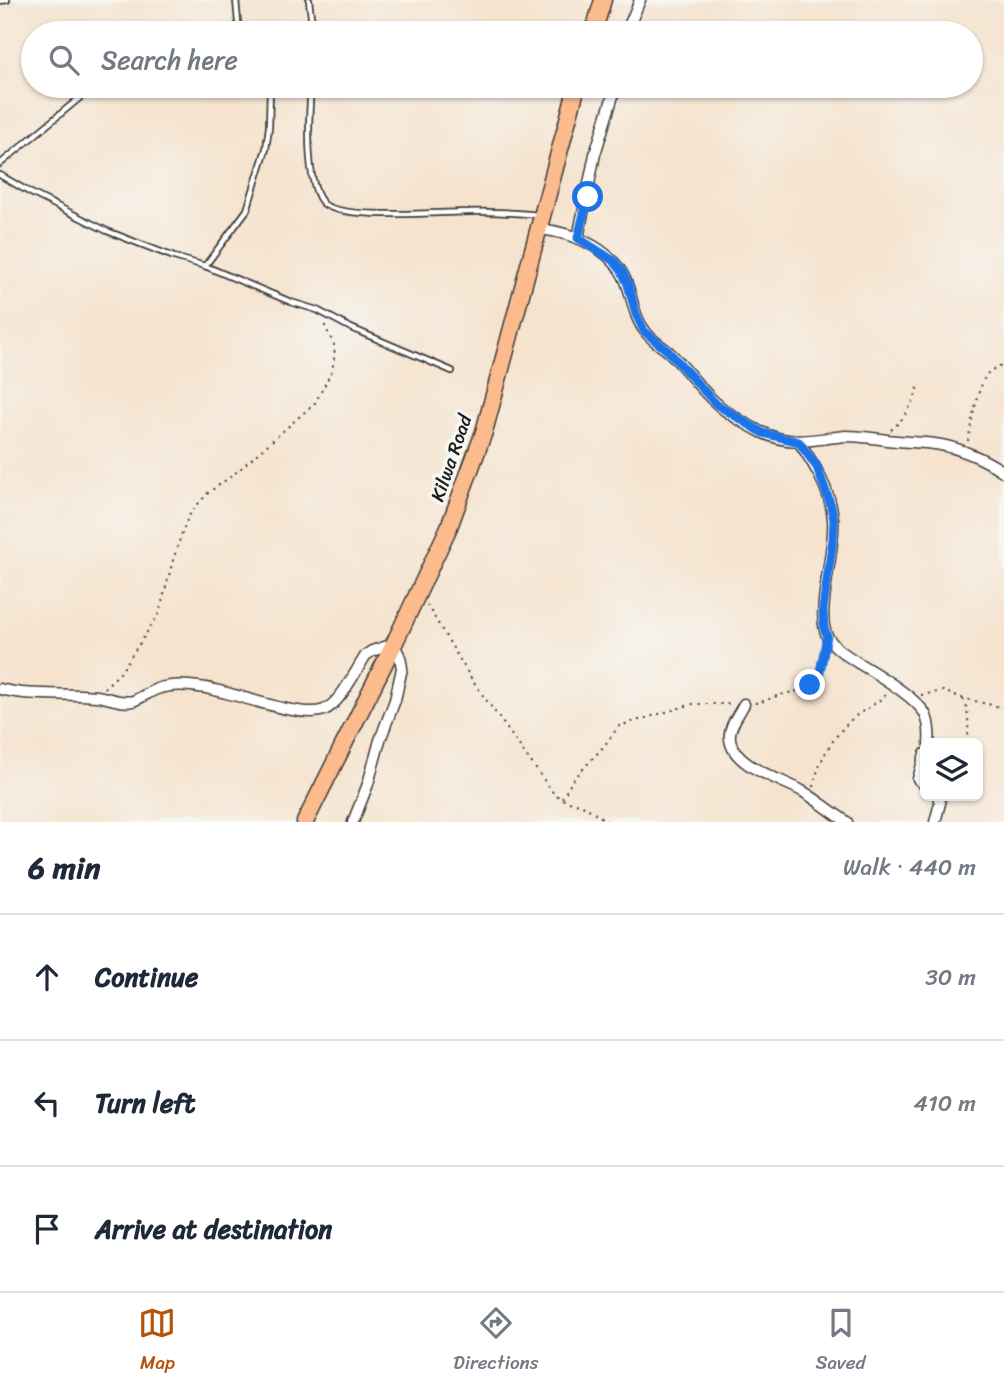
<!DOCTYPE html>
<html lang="en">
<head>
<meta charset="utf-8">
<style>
	:root { --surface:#fff; --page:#f6f6f7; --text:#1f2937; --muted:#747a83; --line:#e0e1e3; --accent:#b45309 }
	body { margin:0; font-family:Sriracha,sans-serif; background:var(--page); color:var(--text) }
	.controls { position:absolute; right:21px; bottom:21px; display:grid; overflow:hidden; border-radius:10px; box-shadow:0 2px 5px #0004 }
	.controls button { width:63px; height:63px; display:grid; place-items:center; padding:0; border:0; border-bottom:2px solid var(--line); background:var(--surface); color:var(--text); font:35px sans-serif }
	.stop { position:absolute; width:21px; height:21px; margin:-16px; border:5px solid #1a73e8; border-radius:50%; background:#fff }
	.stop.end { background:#1a73e8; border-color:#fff; box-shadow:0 2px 7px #0008 }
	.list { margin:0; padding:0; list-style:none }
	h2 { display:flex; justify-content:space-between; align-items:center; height:91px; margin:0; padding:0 28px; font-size:30px }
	h2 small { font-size:23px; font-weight:400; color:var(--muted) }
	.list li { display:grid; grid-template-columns:46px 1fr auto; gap:21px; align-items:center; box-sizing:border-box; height:126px; padding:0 28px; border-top:2px solid var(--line) }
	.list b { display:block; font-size:26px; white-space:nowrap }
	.list em { font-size:23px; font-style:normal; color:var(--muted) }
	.icon { flex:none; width:38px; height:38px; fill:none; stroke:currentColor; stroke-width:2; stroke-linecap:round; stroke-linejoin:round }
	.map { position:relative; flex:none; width:1004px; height:822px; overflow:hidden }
	.search { position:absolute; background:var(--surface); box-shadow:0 2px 5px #0004; left:21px; right:21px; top:21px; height:77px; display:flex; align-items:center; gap:18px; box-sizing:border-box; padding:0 24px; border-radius:38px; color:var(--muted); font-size:26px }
	.sheet { height:469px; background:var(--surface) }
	nav { display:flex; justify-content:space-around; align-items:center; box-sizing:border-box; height:98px; border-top:2px solid var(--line); background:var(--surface); font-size:19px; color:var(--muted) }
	nav a { display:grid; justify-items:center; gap:4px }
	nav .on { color:var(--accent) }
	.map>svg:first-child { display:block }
</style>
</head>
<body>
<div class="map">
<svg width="1004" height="822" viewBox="0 0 1004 822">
	<rect width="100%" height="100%" fill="#f6f6f2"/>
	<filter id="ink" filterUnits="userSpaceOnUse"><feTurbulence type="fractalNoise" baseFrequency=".0143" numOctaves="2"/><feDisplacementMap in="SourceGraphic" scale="14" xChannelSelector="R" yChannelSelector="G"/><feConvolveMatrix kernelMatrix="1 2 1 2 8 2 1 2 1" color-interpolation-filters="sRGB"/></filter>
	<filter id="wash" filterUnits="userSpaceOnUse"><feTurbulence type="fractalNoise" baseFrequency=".00686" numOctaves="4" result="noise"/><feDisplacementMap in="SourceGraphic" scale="28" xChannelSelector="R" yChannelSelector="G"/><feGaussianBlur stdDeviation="1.57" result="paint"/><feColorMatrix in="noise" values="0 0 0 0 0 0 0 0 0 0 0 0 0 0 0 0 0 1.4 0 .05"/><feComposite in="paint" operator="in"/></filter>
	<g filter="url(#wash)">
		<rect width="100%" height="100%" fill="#f5e3ce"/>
	</g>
	<g filter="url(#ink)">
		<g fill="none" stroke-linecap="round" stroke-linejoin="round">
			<g stroke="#3d3a37" stroke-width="8">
				<g id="service">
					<polyline points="236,0 239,33"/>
					<polyline points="309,0 313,33"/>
					<polyline points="0,1 7,0"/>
					<polyline points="167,33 175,31 211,33"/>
					<path d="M311 86C309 113 305 181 322 202 336 221 444 212 469 212 493 211 516 213 539 215"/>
					<polyline points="0,164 94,86"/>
					<polyline points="0,175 29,192 107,231 174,257 205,266 291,302 317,310 351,328 452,371"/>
					<polyline points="205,266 247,210 266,149 269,127 270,90 268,86"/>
				</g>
			</g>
			<g stroke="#3d3a37" stroke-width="13">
				<g id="minor">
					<polyline points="626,33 640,0"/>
					<path d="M540 229C575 233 617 250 628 287 633 302 635 319 645 331 651 340 661 345 669 352 686 368 699 388 716 403 729 415 746 424 761 432 793 447 813 439 845 436 859 436 873 438 887 440 903 442 919 442 935 444 958 447 985 459 1004 472"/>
					<polyline points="578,238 595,154 616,86"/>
					<path d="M799 442C814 464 831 491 833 519 836 550 815 612 827 636 834 648 849 657 860 664 877 674 913 696 924 712 929 720 930 734 929 743"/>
					<path d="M0 689C31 697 64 693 96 696 108 697 121 704 133 701 141 698 149 692 157 689 171 684 185 685 199 687 229 690 300 720 324 710 340 704 356 670 366 655L372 651 394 644 400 657 402 668 395 700 380 740 368 784 353 822"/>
					<path d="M744 704C739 714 728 727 730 739 733 767 782 779 802 791 818 800 831 812 847 822"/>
					<polyline points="925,754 918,779 925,785"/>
					<polyline points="935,822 940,803 938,796"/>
				</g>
			</g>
			<g stroke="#3d3a37" stroke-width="19">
				<g id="trunk">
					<polyline points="593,33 603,0"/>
					<polyline points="305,822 394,644 449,527 484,432 577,86"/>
				</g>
			</g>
			<g stroke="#3d3a37" stroke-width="2" stroke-dasharray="2 5" stroke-linecap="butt">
				<path d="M891 430C906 417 914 403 919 384"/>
				<path d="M968 441C971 426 978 382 989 372 993 369 999 366 1004 364"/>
				<polyline points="427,605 474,683 554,794 568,802 581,804 608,822"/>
				<polyline points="104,688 120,673 159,614 173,560 182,533 188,517 198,504 209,492 233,475 315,403 332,371 334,359 335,347 323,322"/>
				<polyline points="921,695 943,691 962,698 1004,708"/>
				<path d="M963 699C970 712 968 728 968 743"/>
				<path d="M755 703C763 702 769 699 777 696 791 691 810 692 818 677 822 670 822 657 824 649"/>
				<path d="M814 787C817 762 833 737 851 720 863 709 877 705 887 693"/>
				<polyline points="562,798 573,780 604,746 619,726 693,704 732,704"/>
			</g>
			<use href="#service" stroke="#fff" stroke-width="4.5"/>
			<use href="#minor" stroke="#fff" stroke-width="10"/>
			<use href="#trunk" stroke="#fbbb8d" stroke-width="16"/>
		</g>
	</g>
	<g fill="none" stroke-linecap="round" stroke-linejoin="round" filter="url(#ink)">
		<polyline stroke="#1a73e8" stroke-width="9" points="588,197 578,238 614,261 622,271 628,284 636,314 644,331 668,351 716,404 763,433 799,442 817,467 831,506 834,520 833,539 823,609 824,628 827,636 819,677 810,685"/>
	</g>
	<g text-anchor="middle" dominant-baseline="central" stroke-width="7" stroke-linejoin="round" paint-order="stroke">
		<g font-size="19" fill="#1c1c1c" stroke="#f6f6f2">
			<text transform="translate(451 458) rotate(-71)">Kilwa Road</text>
		</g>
	</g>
</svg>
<div class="controls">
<button><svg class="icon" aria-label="layers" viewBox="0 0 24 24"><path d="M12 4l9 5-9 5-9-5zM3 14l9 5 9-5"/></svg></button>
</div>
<div class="stop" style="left:588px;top:197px"></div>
<div class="stop end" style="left:810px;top:685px"></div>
<div class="search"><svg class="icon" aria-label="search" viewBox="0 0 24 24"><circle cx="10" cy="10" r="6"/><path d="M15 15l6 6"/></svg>Search here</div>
</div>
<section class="sheet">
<h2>6 min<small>Walk · 440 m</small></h2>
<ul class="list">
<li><svg class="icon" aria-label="ahead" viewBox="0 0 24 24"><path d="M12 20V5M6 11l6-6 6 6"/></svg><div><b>Continue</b></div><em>30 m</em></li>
<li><svg class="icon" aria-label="left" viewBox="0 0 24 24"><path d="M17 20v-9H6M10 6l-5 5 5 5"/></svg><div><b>Turn left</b></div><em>410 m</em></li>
<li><svg class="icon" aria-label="arrive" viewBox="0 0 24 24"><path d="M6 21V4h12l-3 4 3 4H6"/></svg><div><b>Arrive at destination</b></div></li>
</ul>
</section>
<nav>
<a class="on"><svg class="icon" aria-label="map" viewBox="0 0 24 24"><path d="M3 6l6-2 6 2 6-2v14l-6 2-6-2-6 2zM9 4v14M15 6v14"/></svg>Map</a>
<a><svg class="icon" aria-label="directions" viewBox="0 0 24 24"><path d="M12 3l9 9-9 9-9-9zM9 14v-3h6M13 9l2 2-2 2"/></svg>Directions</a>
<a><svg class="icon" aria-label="saved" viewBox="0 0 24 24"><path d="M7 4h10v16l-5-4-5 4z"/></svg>Saved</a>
</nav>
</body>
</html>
